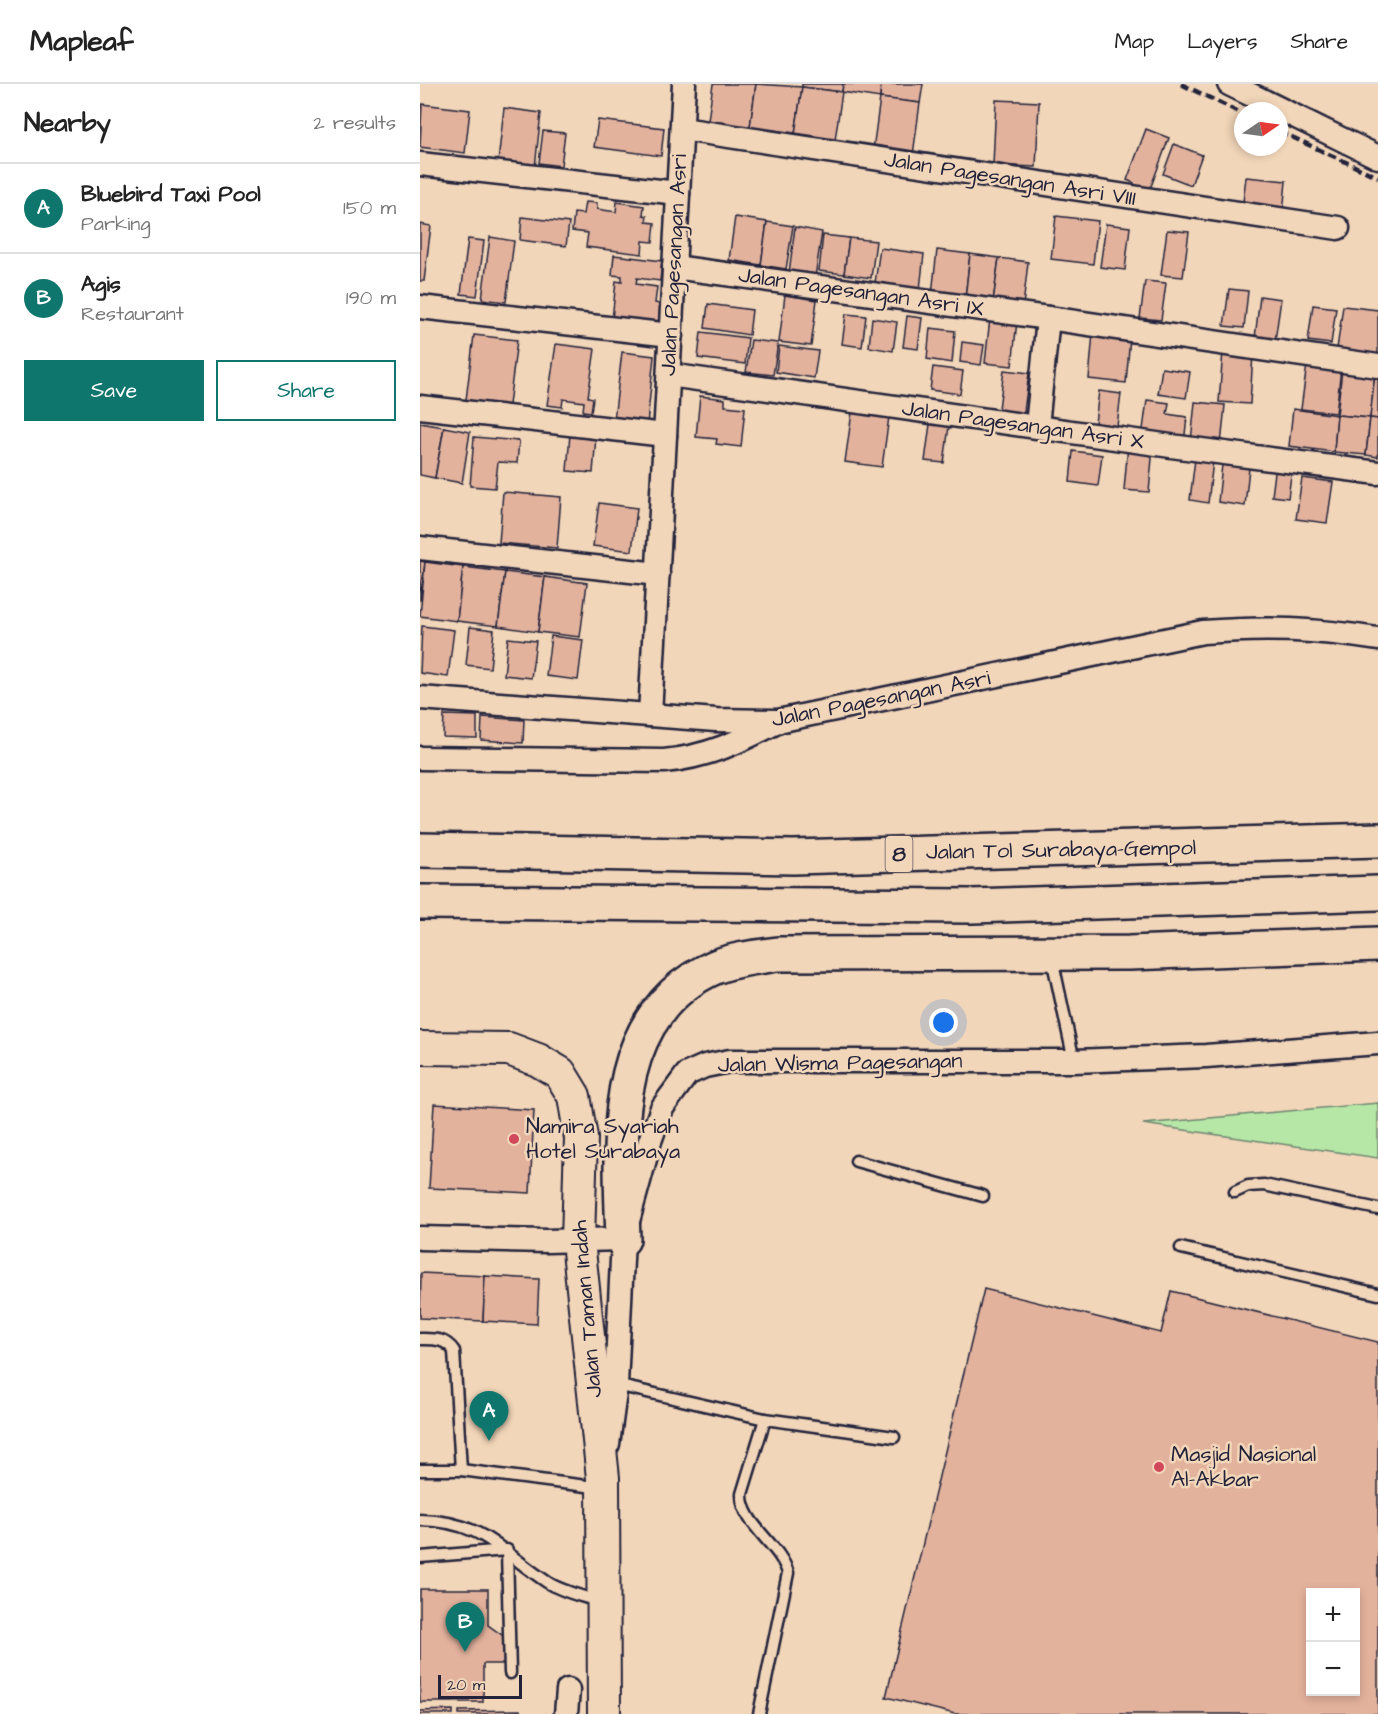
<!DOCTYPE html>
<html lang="en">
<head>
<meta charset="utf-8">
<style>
	:root { --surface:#fff; --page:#f6f6f6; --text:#222; --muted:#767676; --line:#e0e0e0; --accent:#0f766e }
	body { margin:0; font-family:"Architects Daughter",sans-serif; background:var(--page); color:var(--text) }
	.controls { position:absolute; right:18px; bottom:18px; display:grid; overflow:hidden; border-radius:0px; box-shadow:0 3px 9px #0003 }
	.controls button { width:54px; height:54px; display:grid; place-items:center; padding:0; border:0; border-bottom:2px solid var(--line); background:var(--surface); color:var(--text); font:30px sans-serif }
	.compass { position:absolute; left:814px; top:18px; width:54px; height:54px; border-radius:50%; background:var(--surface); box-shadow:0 3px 9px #0003; rotate:77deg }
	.scale { position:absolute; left:18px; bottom:15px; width:84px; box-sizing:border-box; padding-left:6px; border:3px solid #22223b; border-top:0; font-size:16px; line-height:21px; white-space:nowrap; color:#22223b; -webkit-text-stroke:4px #f2d6b9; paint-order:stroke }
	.you { position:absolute; left:524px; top:939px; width:21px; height:21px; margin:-15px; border:4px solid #fff; border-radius:50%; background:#1a73e8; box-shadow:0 0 0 9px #1a73e833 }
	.badge { display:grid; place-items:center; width:39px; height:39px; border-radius:50%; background:var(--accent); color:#fff; font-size:20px; font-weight:700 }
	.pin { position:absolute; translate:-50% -50px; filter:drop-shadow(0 2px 3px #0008) }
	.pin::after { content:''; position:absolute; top:32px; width:21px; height:18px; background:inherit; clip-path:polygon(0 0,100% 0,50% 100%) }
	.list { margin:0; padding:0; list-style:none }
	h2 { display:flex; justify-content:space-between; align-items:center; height:78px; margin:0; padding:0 24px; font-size:26px }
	h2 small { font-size:20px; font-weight:400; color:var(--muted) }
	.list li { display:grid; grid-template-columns:39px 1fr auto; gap:18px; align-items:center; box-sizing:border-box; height:90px; padding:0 24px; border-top:2px solid var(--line) }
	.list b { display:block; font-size:22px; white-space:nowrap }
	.list p { margin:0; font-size:20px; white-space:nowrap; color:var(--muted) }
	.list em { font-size:20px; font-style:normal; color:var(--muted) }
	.actions { display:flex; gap:12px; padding:18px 24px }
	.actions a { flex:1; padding:14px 0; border:2px solid var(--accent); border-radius:0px; text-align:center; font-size:21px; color:var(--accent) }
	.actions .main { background:var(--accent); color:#fff }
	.map { position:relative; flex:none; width:958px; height:1630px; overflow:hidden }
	header { display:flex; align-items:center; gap:36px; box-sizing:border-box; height:84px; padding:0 30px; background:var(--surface); border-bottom:2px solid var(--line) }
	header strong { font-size:28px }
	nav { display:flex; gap:33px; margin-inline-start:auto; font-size:21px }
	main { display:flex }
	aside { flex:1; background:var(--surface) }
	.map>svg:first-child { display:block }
</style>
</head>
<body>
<header>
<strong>Mapleaf</strong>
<nav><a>Map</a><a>Layers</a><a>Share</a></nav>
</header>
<main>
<aside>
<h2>Nearby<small>2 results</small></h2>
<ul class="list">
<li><span class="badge">A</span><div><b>Bluebird Taxi Pool</b><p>Parking</p></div><em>150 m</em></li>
<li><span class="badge">B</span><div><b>Agis</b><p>Restaurant</p></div><em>190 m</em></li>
</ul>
<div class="actions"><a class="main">Save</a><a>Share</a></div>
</aside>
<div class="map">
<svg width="958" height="1630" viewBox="0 0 958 1630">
	<rect width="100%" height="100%" fill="#f2d6b9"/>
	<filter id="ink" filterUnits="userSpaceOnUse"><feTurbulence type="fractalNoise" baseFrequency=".0167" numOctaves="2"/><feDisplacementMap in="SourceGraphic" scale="12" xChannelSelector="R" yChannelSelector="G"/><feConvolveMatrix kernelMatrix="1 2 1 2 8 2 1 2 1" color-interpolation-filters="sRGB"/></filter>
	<g filter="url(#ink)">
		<polygon fill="#b7e7a6" stroke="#6c8470" stroke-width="1.5" points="958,1019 958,1074 723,1040"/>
		<g fill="#e3b29d" stroke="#22223b" stroke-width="1.5" fill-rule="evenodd">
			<polygon points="293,0 336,0 329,50 287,44"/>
			<polygon points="336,0 382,3 374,57 329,50"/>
			<polygon points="382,0 423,0 422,8 382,3"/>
			<polygon points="423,0 461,0 460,14 422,8"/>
			<polygon points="461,0 503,0 500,19 460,14"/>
			<polygon points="382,3 422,8 414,63 374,57"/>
			<polygon points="460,14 500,19 493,71 453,66"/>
			<polygon points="576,16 619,18 616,83 573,81"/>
			<polygon points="2,20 50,26 45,69 0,63"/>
			<polygon points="84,24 121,29 115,83 78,78"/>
			<polygon points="178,36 244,44 241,72 174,63"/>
			<polygon points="726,45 749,54 730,105 725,103 722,112 711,108 714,99 707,96"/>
			<polygon points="123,47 145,49 141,82 119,79"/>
			<polygon points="754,60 782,71 771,101 743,90"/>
			<polygon points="826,93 866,97 863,130 822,126"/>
			<polygon points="165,118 177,119 177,125 196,128 197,118 224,122 223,131 227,132 226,138 235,139 233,158 223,157 222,170 166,163 168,149 152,147 154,129 163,130"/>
			<polygon points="636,132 678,137 673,180 631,175"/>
			<polygon points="102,133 149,139 146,162 100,156"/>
			<polygon points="315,133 347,138 341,181 309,176"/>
			<polygon points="347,138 373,142 366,185 341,181"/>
			<polygon points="0,140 11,142 4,197 0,197"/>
			<polygon points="686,140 710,143 705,186 680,183"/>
			<polygon points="375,143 402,148 395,193 369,189"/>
			<polygon points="747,146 769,148 763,193 741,191"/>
			<polygon points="403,151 429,154 424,190 399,187"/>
			<polygon points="70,153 94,157 86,218 62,215"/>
			<polygon points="429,154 456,157 451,194 424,190"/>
			<polygon points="48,155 64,157 57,212 41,210"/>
			<polygon points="460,164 504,170 500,205 455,199"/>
			<polygon points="517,166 550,170 545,215 512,210"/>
			<polygon points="550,170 579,174 573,218 545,215"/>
			<polygon points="194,171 242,177 240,197 217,194 216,200 237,203 235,219 242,221 240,243 192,236 196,197 202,198 202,192 192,191"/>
			<polygon points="579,174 608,178 603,222 573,218"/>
			<polygon points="725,197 746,199 741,236 720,234"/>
			<polygon points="809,205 828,207 824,244 804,242"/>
			<polygon points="365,211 397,216 391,262 359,258"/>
			<polygon points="840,212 861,215 855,257 835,254"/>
			<polygon points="288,220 332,226 329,251 285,244"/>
			<polygon points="893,221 916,224 911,260 888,257"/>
			<polygon points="923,222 958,226 958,270 917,265"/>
			<polygon points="426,230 446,232 442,263 422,260"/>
			<polygon points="487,232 502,234 498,265 483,263"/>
			<polygon points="452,234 477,238 473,267 449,263"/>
			<polygon points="570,234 597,237 592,282 565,279"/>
			<polygon points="510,244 535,247 532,279 507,275"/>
			<polygon points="281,248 328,254 325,280 278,274"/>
			<polygon points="673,249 710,253 706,299 669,295"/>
			<polygon points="54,251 97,256 88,329 45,324"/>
			<polygon points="331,256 358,259 353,291 326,288"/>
			<polygon points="542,258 564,261 561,281 540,278"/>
			<polygon points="136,260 175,265 168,313 173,314 171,328 163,327 164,318 143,315 142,323 127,321"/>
			<polygon points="359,262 398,267 394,294 356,288"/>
			<polygon points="803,267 833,269 830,320 799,318"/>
			<polygon points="202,268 234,272 227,340 194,336"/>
			<polygon points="887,280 921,284 916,329 881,325"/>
			<polygon points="513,283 543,287 540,310 510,306"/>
			<polygon points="742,284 770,288 766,314 738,310"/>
			<polygon points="922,285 955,289 950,334 917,331"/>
			<polygon points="584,286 609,289 603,335 578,332"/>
			<polygon points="955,289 958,289 958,335 950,334"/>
			<polygon points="679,307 701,310 697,342 675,339"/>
			<polygon points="280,312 305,315 305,322 325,324 321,363 296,360 297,355 276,353"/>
			<polygon points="727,316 749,319 747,330 767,333 764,359 722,353"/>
			<polygon points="775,318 805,321 801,361 771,358"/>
			<polygon points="873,325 917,331 914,368 869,362"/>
			<polygon points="432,328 469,333 462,383 425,378"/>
			<polygon points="917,331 950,334 946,371 914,368"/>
			<polygon points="950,334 958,335 958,373 946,371"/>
			<polygon points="0,339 24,343 15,394 0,391"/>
			<polygon points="510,340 529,342 524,379 505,377"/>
			<polygon points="24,343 50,348 42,399 15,394"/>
			<polygon points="150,350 176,352 173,389 147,387"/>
			<polygon points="54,353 99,357 97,379 78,378 75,404 50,402"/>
			<polygon points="708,361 733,363 729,408 704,406"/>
			<polygon points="653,367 682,371 678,402 650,398"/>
			<polygon points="775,375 793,377 788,419 770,416"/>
			<polygon points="802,381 829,384 825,422 798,418"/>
			<polygon points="856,381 872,384 868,414 852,412"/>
			<polygon points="882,394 913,398 907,439 876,435"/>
			<polygon points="83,408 141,413 137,464 79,459"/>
			<polygon points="179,419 217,424 212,467 173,462"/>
			<polygon points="0,477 5,478 0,517"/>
			<polygon points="5,478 43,483 37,537 0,532"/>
			<polygon points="43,483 85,488 78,542 37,537"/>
			<polygon points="85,488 125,493 118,548 78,542"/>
			<polygon points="125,493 167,499 160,553 118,548"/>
			<polygon points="2,542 34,546 28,593 0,589"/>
			<polygon points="50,543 74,546 70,584 46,581"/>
			<polygon points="131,552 163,556 158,596 126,592"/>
			<polygon points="88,554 116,557 111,594 84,591"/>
			<polygon points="24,631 57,632 57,654 23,653"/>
			<polygon points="62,633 104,636 103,659 61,656"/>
			<polygon points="14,1020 114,1026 110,1109 9,1104"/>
			<polygon points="1,1189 65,1192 63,1237 0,1234"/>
			<polygon points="65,1192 119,1195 117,1240 63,1237"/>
			<path d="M564 1205 741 1249 751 1207 958 1258V1630H535L466 1613ZM890 1508H936V1608H890Z"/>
			<polygon points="0,1505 68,1505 68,1541 89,1556 90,1580 63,1580 63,1618 0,1618"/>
			<polygon points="33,1626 33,1630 0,1630 0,1627"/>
			<polygon points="100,1626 100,1630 39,1630 39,1627"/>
		</g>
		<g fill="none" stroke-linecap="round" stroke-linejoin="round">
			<g stroke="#22223b" stroke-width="15">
				<g id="lane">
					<polyline points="632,874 654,977"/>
					<polyline points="436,1077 563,1112"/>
					<polyline points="815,1108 828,1102 844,1101 958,1125"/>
					<polyline points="761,1164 958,1210"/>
					<path d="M0 1255C14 1255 25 1254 34 1267L41 1386"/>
					<polyline points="196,1301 345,1335 474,1353"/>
					<polyline points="0,1386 41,1386 182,1404"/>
					<path d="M0 1436C63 1437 80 1467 127 1498 142 1508 163 1512 180 1518"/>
					<polyline points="0,1473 87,1466 90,1589"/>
					<path d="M339 1630 368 1489C359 1459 321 1440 322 1410L345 1335"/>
				</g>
			</g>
			<g stroke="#22223b" stroke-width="27">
				<g id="street">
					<polyline points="809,0 958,73"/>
					<polyline points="262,45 918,144"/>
					<polyline points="0,80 258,109"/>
					<polyline points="254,183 628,234 958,282"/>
					<polyline points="0,223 251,251"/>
					<polyline points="249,291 751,362 958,389"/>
					<polyline points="0,323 245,351"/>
					<polyline points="617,342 628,234"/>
					<polyline points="0,464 238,490"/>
					<path d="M0 614 296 636 358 637 783 548C848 543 894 545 958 555"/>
					<polyline points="230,631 264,0"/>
					<path d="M0 674 244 677C287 673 319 658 357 638"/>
					<polyline points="0,1154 127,1157 203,1155"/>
					<polyline points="188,1360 196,1301 203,1155 230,1057 242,1024 267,990 285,982 310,977 654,977 786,972 958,959"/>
					<polyline points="146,1630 148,1606"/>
				</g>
			</g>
			<g stroke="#22223b" stroke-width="36">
				<polyline id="secondary" points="0,964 89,965 118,976 140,989 154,1012 161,1054 158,1157 183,1394 184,1630"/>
			</g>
			<g stroke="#22223b" stroke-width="38">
				<g id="highway">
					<polyline points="0,766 373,773 958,756"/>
					<polyline points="0,818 552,822 958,809"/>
					<path d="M203 1155C200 1057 187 931 295 883 315 875 337 873 358 870L709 869 958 860"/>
				</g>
			</g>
			<use href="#lane" stroke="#f2d6b9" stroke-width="10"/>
			<use href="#street" stroke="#f2d6b9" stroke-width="22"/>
			<use href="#secondary" stroke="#f2d6b9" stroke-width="32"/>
			<use href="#highway" stroke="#f2d6b9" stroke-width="33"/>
			<g stroke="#22223b" stroke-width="4.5" stroke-dasharray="9 4.5" stroke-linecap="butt">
				<polyline points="761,0 823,30"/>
				<polyline points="859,47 958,93"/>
			</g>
		</g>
	</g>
	<g fill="#d1495b" stroke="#f2d6b9" stroke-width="2">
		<circle cx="94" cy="1055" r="6"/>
		<circle cx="739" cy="1383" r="6"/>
	</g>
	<g text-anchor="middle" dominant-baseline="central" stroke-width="5" stroke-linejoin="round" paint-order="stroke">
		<rect fill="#f2d6b9" stroke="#605861" stroke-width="1.5" x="465.5" y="752" width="27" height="36" rx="4.5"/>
		<g font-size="21" font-weight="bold" fill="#22223b">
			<text x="479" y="770">8</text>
		</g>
		<g font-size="22" fill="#22223b" stroke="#f2d6b9">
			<text transform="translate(590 95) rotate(9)">Jalan Pagesangan Asri VIII</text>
			<text transform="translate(254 181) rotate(-87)">Jalan Pagesangan Asri</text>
			<text transform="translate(441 208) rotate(8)">Jalan Pagesangan Asri IX</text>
			<text transform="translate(603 341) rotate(8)">Jalan Pagesangan Asri X</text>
			<text transform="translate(461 615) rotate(-11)">Jalan Pagesangan Asri</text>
			<text transform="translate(641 766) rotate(-1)">Jalan Tol Surabaya–Gempol</text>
			<text transform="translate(420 979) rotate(-1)">Jalan Wisma Pagesangan</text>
			<text transform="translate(167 1225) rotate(-95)">Jalan Taman Indah</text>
		</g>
		<g font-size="22" fill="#22223b" stroke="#f2d6b9" text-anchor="start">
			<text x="106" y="1042">Namira Syariah<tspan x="106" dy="25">Hotel Surabaya</tspan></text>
			<text x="751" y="1370">Masjid Nasional<tspan x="751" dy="25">Al-Akbar</tspan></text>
		</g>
	</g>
</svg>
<div class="controls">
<button>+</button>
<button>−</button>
</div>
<svg class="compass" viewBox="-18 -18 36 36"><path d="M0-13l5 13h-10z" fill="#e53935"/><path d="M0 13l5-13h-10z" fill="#767676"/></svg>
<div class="scale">20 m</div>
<div class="you"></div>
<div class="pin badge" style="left:69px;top:1357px">A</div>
<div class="pin badge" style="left:45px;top:1568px">B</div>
</div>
</main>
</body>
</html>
